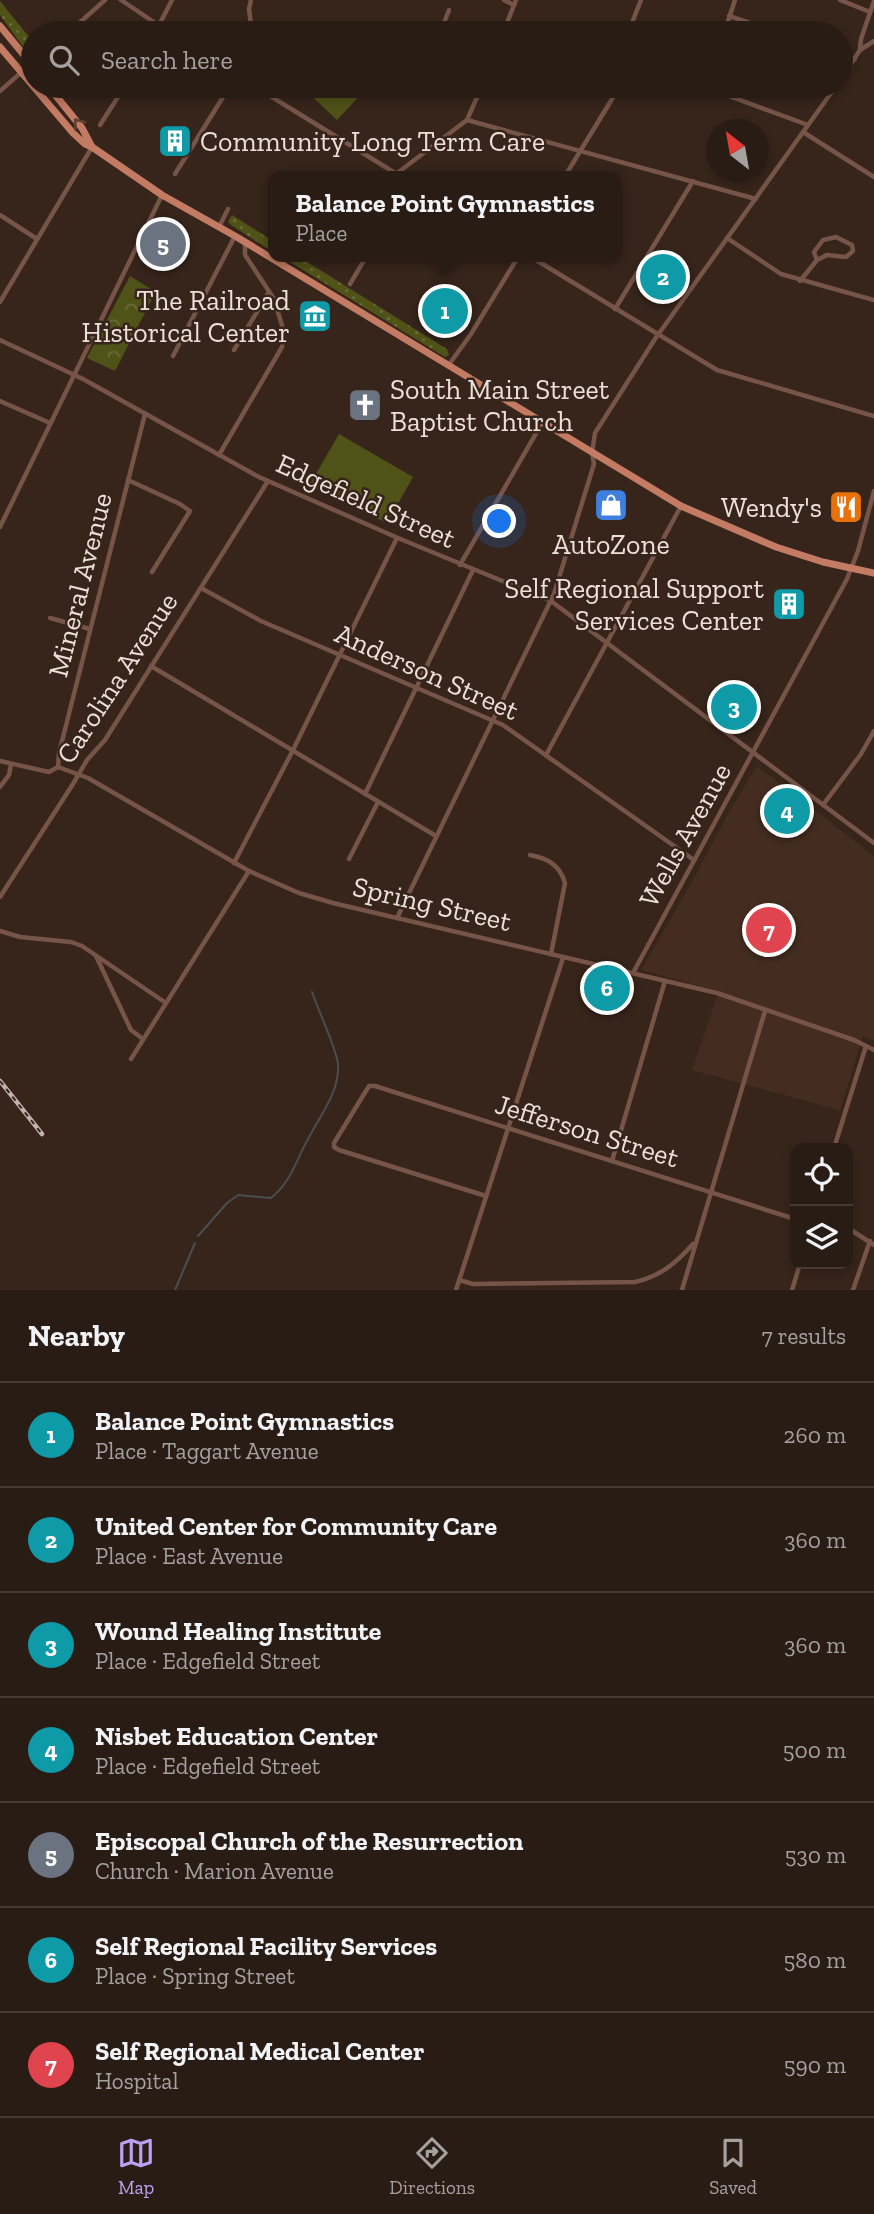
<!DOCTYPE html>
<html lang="en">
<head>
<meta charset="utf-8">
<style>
	:root { --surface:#291c14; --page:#352922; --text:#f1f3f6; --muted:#a5a1a0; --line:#453a34; --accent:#bca0f2 }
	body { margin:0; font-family:"Zilla Slab",serif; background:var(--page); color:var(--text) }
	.controls { position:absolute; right:21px; bottom:21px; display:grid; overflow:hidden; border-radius:14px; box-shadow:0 4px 10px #0003 }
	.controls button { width:63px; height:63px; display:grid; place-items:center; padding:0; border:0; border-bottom:2px solid var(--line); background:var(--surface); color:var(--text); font:35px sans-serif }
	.compass { position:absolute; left:706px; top:119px; width:63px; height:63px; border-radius:50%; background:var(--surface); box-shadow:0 4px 10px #0003; rotate:329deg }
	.you { position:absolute; left:500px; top:522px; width:24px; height:24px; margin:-18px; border:5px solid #fff; border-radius:50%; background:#1a73e8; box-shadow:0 0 0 10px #1a73e833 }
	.badge { display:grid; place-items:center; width:46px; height:46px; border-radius:50%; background:var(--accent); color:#fff; font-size:23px; font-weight:700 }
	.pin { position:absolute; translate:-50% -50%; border:4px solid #fff; box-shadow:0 2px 7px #0006 }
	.popup { position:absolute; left:268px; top:171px; width:354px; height:91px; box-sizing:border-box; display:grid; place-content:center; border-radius:14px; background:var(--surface); filter:drop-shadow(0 2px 5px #0005); font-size:23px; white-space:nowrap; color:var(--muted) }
	.popup b { font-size:26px; color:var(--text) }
	.popup::after { content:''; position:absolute; left:50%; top:100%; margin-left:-14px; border:14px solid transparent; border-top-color:var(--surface) }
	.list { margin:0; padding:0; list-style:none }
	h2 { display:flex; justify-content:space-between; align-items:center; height:91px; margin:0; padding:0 28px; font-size:30px }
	h2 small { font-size:23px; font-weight:400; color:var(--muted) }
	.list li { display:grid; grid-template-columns:46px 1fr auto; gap:21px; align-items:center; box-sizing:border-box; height:105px; padding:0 28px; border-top:2px solid var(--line) }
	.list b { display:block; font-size:26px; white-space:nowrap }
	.list p { margin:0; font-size:23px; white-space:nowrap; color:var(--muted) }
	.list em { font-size:23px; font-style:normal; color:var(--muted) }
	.icon { flex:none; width:38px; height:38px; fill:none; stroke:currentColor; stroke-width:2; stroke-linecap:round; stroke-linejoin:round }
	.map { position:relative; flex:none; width:874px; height:1290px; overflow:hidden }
	.search { position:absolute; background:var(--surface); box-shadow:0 4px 10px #0003; left:21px; right:21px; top:21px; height:77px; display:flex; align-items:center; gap:18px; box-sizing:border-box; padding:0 24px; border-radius:38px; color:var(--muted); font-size:26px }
	.sheet { height:826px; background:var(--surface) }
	nav { display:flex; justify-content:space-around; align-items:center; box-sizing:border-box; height:98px; border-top:2px solid var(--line); background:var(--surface); font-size:19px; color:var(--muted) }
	nav a { display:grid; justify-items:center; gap:4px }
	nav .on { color:var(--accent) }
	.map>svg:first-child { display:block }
</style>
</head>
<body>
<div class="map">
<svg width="874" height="1290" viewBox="0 0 874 1290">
	<defs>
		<pattern id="grass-dots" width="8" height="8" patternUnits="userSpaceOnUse" patternTransform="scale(1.75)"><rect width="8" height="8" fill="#505318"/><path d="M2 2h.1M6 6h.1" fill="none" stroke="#696b39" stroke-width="1.8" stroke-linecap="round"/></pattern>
		<pattern id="park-crowns" width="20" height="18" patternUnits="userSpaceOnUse" patternTransform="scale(1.75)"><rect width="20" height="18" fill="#505318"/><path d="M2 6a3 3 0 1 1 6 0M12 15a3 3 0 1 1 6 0" fill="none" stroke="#696b39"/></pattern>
	</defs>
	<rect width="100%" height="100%" fill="#37251b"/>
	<polygon fill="#442d20" points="757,766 874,856 874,1041 863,1036 840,1110 692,1070 719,991 641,970 688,889 732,807"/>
	<g fill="url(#grass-dots)">
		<polygon points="0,1 33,42 33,52 27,51 23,47 0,15"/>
		<polygon points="232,215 273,241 273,252 231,225 228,222"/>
		<polygon points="282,257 299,257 447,349 449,355 445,357"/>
	</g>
	<polygon fill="url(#park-crowns)" points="130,276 154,291 153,297 115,371 87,358"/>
	<g fill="#505318">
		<polygon points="301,86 369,86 337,120"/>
		<polygon points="339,434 413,477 387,523 309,486"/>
	</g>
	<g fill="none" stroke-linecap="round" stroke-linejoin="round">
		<g stroke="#4a4e51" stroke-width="2">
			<path d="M198 1236 227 1203 238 1195 271 1198C292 1181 296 1160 308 1139 320 1116 340 1091 338 1064 336 1047 318 1010 312 992"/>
			<polyline points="175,1290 195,1243"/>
		</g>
		<g stroke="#775448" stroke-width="4.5">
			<polyline points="121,0 170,33"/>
			<polyline points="251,0 249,9 252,33"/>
			<polyline points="504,0 514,5"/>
			<polyline points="840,0 870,12"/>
			<polyline points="729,16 780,33"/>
			<polyline points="68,33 105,0"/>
			<polyline points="155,33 172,0"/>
			<polyline points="440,33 449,10"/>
			<polyline points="503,33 516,0"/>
			<polyline points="628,33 641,0"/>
			<polyline points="724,33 735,0"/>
			<polyline points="860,49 861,39 874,1"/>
			<polyline points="841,54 855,59"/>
			<polyline points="841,79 860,50 874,41"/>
			<polyline points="254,86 400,176"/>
			<polyline points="702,86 808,125"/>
			<polyline points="0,91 33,62"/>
			<polyline points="467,120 756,199"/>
			<polyline points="467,120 482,86"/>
			<polyline points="100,125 125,86"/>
			<polyline points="803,132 874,177"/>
			<polyline points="175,174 230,86"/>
			<polyline points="396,174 467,120"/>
			<polyline points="565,176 620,86"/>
			<polyline points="0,215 37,239"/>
			<polyline points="219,227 228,209"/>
			<polyline points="727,238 781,274 874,300"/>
			<polyline points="531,257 717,370 874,416"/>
			<polyline points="800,281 817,260 814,252 823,240 836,237 852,245 853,251 846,257 827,255 817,260"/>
			<polyline points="350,284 366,257"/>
			<polyline points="0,302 92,147"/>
			<polyline points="615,309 693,181"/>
			<polyline points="0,340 83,379 259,477 398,538 551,601 874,843"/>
			<polyline points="234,350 269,292"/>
			<polyline points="173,356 235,236"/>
			<polyline points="448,366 471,334 518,257"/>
			<polyline points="0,401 50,423"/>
			<polyline points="219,455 282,347 284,332 274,299 245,255 245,242"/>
			<polyline points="128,480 180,504 190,511 152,572"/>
			<polyline points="0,527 162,195"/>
			<polyline points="460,565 542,423"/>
			<polyline points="201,588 261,621 503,725 694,860"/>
			<polyline points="50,618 90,629"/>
			<polyline points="151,666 436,836"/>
			<polyline points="546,755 681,506"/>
			<polyline points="0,761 49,772 58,767 88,778 249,871 299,893 333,903 717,993 854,1040 874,1050"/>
			<polyline points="58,767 59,753 145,414"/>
			<polyline points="0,787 9,775 11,764"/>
			<polyline points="365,794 473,570"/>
			<polyline points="823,805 861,754 874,731"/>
			<path d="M530 855C547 858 560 865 565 883L551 954"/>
			<polyline points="349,859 378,802"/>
			<polyline points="234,863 292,752 397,538"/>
			<polyline points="0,897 73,784 87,760 105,740 268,481"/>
			<polyline points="397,918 554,594 594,464 592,453 595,433 655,339 836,86"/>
			<polyline points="0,931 20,937 71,942 82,946 166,1003"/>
			<polyline points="96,956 131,1030 143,1039"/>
			<polyline points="633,973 847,579 858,551 874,491"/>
			<polyline points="131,1059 249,871"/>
			<polyline points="834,1148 866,1046"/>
			<polyline points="612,1161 665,981"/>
			<polyline points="486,1196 339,1150 334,1147 334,1143 369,1086 375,1086 795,1219"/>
			<polyline points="848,1228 874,1245"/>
			<path d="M459 1280 473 1284 635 1282C661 1276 676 1263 693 1244"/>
			<polyline points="456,1290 563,958"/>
			<polyline points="682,1290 765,1011"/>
			<polyline points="792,1290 800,1264"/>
			<polyline points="853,1290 870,1241"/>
		</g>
		<g stroke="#c37b64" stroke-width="7">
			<polyline points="0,26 33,66"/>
			<polyline points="0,47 73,133 85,144 92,147 162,195 235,236 681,506 776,547 823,562 874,573"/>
			<polyline points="48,86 82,128 92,147"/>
		</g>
		<g stroke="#c1b4ac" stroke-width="4.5">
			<polyline id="rail" points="0,1081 42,1134"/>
		</g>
		<use href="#rail" stroke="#37251b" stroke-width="2" stroke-dasharray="5" stroke-linecap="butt"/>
	</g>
	<defs><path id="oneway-chevron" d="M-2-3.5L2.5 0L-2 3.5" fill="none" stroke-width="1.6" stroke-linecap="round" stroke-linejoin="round" transform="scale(1.75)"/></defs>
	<use stroke="#613f31" href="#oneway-chevron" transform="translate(78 123) rotate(-128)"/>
	<defs>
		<g id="building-square" transform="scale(1.75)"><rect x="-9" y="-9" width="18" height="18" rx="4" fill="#0f9aa8" stroke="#37251b"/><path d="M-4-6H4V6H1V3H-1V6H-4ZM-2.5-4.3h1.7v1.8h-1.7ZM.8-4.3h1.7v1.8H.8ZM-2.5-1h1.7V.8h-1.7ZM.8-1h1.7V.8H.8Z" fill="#fff"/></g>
		<g id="museum-square" transform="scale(1.75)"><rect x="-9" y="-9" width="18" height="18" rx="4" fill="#0f9aa8" stroke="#37251b"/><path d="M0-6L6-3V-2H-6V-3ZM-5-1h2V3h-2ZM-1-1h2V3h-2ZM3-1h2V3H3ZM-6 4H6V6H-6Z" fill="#fff"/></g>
		<g id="church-square" transform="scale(1.75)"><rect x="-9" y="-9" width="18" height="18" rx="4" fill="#6b7280" stroke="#37251b"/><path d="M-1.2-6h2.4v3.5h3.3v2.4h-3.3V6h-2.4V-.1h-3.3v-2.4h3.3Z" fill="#fff"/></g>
		<g id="shop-square" transform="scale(1.75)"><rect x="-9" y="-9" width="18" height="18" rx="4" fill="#3f7fe0" stroke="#37251b"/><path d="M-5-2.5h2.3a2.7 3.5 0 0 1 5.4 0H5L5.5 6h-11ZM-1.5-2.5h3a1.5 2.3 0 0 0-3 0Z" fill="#fff"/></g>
		<g id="restaurant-square" transform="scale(1.75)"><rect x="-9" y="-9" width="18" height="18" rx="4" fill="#e8710a" stroke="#37251b"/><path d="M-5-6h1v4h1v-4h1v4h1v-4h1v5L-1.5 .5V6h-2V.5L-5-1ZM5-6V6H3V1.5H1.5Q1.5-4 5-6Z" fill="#fff"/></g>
	</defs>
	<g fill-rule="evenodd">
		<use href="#building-square" x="175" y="141"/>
		<use href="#museum-square" x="315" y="316"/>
		<use href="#church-square" x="365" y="405"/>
		<use href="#shop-square" x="611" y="505"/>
		<use href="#restaurant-square" x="846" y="507"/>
		<use href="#building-square" x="789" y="604"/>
	</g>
	<g text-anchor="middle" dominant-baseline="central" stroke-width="5" stroke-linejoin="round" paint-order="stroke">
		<g font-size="28" fill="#ece0d9" stroke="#37251b" text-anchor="end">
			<text x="200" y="141" text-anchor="start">Community Long Term Care</text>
			<text x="290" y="300">The Railroad<tspan x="290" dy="32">Historical Center</tspan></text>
			<text x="390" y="389" text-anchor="start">South Main Street<tspan x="390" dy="32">Baptist Church</tspan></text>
			<text x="822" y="507">Wendy's</text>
			<text x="611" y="544" text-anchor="middle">AutoZone</text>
			<text x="764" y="588">Self Regional Support<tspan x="764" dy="32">Services Center</tspan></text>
		</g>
		<g font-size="28" fill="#ece0d9" stroke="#37251b">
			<text transform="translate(366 501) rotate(24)">Edgefield Street</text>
			<text transform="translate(80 585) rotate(-76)">Mineral Avenue</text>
			<text transform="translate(427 672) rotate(24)">Anderson Street</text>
			<text transform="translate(117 678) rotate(-57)">Carolina Avenue</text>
			<text transform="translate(685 835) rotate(-61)">Wells Avenue</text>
			<text transform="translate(432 904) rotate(13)">Spring Street</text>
			<text transform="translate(587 1131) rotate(17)">Jefferson Street</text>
		</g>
	</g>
</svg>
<div class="controls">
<button><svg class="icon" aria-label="locate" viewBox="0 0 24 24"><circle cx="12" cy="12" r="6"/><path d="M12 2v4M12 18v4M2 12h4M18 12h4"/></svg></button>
<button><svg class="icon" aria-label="layers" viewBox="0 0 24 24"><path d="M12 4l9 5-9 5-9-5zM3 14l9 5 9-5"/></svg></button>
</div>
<svg class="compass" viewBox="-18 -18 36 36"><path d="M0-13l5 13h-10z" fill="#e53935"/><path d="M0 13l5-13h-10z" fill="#a5a1a0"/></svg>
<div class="you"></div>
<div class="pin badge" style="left:445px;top:311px;background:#0f9aa8">1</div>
<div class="popup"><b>Balance Point Gymnastics</b>Place</div>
<div class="pin badge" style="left:663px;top:277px;background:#0f9aa8">2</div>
<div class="pin badge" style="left:734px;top:707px;background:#0f9aa8">3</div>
<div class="pin badge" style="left:787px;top:811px;background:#0f9aa8">4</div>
<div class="pin badge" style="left:163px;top:244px;background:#6b7280">5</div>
<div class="pin badge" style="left:607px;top:988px;background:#0f9aa8">6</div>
<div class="pin badge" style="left:769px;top:930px;background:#e0444e">7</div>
<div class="search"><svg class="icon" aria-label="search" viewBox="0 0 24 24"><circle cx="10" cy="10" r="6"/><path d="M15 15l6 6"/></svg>Search here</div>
</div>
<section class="sheet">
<h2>Nearby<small>7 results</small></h2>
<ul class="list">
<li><span class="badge" style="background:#0f9aa8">1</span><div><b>Balance Point Gymnastics</b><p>Place · Taggart Avenue</p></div><em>260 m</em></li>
<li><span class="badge" style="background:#0f9aa8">2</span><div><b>United Center for Community Care</b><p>Place · East Avenue</p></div><em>360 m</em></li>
<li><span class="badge" style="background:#0f9aa8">3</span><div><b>Wound Healing Institute</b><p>Place · Edgefield Street</p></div><em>360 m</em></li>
<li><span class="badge" style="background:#0f9aa8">4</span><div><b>Nisbet Education Center</b><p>Place · Edgefield Street</p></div><em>500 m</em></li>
<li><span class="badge" style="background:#6b7280">5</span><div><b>Episcopal Church of the Resurrection</b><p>Church · Marion Avenue</p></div><em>530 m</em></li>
<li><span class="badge" style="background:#0f9aa8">6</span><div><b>Self Regional Facility Services</b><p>Place · Spring Street</p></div><em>580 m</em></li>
<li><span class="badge" style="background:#e0444e">7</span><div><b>Self Regional Medical Center</b><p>Hospital</p></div><em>590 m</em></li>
</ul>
</section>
<nav>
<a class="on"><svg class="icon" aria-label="map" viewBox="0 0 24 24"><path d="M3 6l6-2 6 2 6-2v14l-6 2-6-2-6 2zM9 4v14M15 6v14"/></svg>Map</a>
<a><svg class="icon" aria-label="directions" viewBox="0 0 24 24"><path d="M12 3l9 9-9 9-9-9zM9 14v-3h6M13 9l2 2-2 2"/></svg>Directions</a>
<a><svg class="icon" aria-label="saved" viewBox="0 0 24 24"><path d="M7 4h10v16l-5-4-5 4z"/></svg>Saved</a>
</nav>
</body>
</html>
